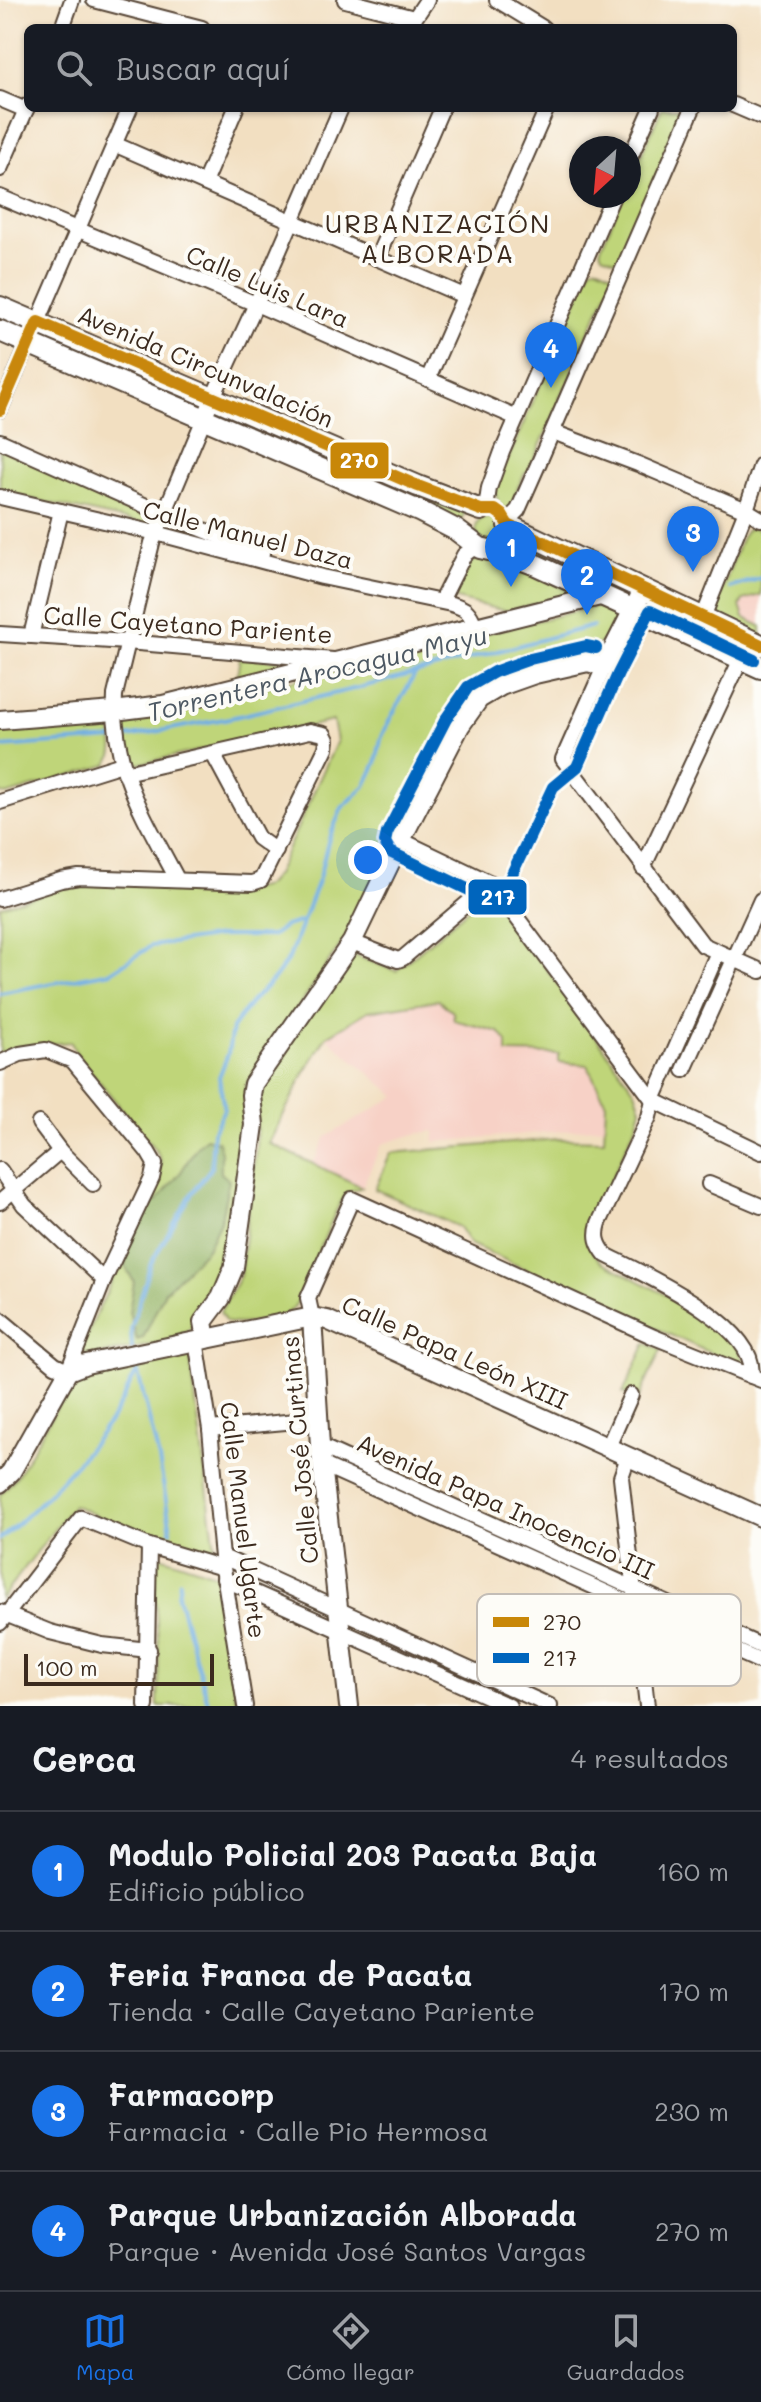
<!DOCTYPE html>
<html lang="es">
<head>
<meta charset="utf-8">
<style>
	:root { --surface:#171b24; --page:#242831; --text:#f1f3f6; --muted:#9ea1a6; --line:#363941; --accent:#1a73e8 }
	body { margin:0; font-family:Mali,sans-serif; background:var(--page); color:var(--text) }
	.compass { position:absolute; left:569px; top:136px; width:72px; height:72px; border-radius:50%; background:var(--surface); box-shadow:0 2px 6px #0004; rotate:206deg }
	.scale { position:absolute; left:24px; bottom:20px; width:190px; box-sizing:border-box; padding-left:8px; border:4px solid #3b2a1e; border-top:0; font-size:22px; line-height:28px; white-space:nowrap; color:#3b2a1e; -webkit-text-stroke:6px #fdfcf7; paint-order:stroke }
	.you { position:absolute; left:368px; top:860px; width:28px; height:28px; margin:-20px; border:6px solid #fff; border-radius:50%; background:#1a73e8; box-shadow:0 0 0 12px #1a73e833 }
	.badge { display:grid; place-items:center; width:52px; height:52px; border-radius:50%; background:var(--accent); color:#fff; font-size:26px; font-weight:700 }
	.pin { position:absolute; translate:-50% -66px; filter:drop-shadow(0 2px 4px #0008) }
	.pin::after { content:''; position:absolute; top:42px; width:28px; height:24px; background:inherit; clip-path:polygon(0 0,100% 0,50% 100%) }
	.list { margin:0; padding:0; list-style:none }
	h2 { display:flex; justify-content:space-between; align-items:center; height:104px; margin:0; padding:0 32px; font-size:34px }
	h2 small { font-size:26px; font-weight:400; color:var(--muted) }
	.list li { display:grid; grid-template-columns:52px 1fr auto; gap:24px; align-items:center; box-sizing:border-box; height:120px; padding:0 32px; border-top:2px solid var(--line) }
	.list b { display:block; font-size:30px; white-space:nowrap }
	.list p { margin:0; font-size:26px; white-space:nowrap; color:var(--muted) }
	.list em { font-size:26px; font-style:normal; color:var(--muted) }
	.icon { flex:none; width:44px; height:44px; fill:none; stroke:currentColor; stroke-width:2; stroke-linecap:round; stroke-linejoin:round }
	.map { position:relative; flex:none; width:761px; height:1706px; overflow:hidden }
	.search { position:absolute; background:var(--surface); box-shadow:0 2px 6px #0004; left:24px; right:24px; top:24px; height:88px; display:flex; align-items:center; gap:20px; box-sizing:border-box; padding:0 28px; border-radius:12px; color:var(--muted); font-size:30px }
	.sheet { height:584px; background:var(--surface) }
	nav { display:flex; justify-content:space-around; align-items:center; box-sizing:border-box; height:112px; border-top:2px solid var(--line); background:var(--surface); font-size:22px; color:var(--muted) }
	nav a { display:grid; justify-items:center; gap:4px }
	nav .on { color:var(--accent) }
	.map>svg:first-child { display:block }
</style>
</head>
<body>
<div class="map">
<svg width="761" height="1706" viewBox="0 0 761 1706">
	<rect width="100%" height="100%" fill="#fdfcf7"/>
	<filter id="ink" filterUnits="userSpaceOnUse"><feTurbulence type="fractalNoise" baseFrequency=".0125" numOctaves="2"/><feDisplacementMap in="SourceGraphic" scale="16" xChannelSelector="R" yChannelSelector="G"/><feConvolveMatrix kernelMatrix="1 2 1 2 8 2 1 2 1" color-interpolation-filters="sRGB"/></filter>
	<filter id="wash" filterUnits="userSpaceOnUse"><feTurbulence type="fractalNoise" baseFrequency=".006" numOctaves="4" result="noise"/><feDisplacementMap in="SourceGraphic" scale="32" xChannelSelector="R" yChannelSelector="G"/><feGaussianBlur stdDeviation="1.8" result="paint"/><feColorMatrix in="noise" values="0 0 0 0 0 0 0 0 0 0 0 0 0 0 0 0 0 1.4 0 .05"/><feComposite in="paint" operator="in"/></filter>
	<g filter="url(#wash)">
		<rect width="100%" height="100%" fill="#f2dfc1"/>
		<g fill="#f7d1c6">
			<polygon points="761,595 761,626 744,618 740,606 743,600"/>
			<polygon points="438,1000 453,1012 454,1021 499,1032 507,1042 507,1053 559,1054 560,1062 587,1065 606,1103 605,1127 435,1142 435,1131 415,1134 382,1144 362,1187 313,1164 326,1137 396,1096 326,1037 368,1011"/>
		</g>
		<g fill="#bfd579" stroke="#7d804c" stroke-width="2">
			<polygon points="662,108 689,108 619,262 602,255 600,250 623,196 629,196 629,183"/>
			<path d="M597 266 616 275 572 366V374L559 399 560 402 528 472 525 473 517 489 511 513C499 507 497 503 495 489L591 268Z"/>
			<polygon points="218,406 465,512 459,525 214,414"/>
			<polygon points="0,448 150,512 151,522 148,525 0,492"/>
			<circle cx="488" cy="529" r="12"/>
			<polygon points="752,528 761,531 761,595 743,600 740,606 744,618 761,626 761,639 716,615 715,611 741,539 747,530"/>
			<polygon points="515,539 633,593 630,600 512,546"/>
			<polygon points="496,558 575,592 575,595 505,611 456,599 453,593 466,563 481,559"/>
			<path d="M605 606 612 610C632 653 525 669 500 680 492 683 485 688 477 692L345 938 245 1086 250 1122 229 1270 214 1297 189 1330 167 1342 76 1359 154 1189 161 1162 157 1152 76 1053 71 1042 22 1046 0 1054V906L81 883 254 889 266 886 276 875 337 741 333 721 134 765 128 759 123 721 126 716 270 686 593 607Z"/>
			<polygon points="240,657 303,663 236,681"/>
			<path d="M103 718 109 722C112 737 118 752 107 765L6 795 0 793V727Z"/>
			<path d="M487 893 493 895 635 1091 641 1108 637 1123 593 1220C590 1236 588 1251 602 1262L727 1326 746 1365 741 1367 470 1244 459 1227 375 1189 391 1153 559 1139 604 1140 606 1103 587 1065 559 1062V1054L507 1053V1042L499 1032 454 1020 453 1012 438 1000 368 1011 326 1037 306 1070 269 1143 362 1187 346 1193 336 1211 298 1300C297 1303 293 1309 290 1311 280 1320 238 1326 226 1322L220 1312 240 1276 256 1148 258 1088 350 954 396 971Z"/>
			<polygon points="646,1343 661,1350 638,1400 623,1393"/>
			<polygon points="189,1351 216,1556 155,1542 73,1505 0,1600 0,1495 17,1476 73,1380 82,1374"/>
			<polygon points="355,1468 602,1579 600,1584 353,1473"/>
			<polygon points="154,1554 218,1575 237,1706 158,1706 159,1653 155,1595"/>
		</g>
		<polygon fill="#97b669" stroke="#697044" stroke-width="2" points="206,1138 218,1141 221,1152 221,1173 229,1180 221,1219 207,1249 165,1291 143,1338 137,1340 129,1312 134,1282 125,1266 128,1238 139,1212 150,1207 163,1194 181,1172 197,1146"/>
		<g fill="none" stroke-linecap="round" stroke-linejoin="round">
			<g stroke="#71afe4" stroke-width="4">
				<polyline points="730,588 761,578"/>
				<polyline points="122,738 230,718 362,687 593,626"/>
				<polyline points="0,747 113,739"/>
				<polyline points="0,993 111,972 151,946 220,936 272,936 285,926 303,921"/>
				<polyline points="132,1349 131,1329 151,1263 192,1193 211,1168 213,1132 224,1109 219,1077 228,1054 232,1028 252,1001 275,978 289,958 319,878 329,838 342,808 365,786 376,763 381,739 390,719 415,674"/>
				<polyline points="135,1361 159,1459 171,1531"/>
				<path d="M0 1539C42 1504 80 1462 112 1418 121 1404 128 1388 136 1373"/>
				<polyline points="180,1581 178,1596 209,1706"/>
			</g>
		</g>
	</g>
	<g filter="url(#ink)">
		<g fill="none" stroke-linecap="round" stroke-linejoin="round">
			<g stroke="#564536" stroke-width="18">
				<g id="minor">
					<polyline points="94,0 202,28"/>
					<polyline points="345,0 414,18"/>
					<polyline points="497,0 543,28"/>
					<polyline points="62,28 72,0"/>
					<polyline points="408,28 427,0"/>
					<polyline points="0,99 26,110"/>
					<polyline points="733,105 761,117"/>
					<polyline points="114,144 464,296"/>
					<polyline points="629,160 652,108"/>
					<polyline points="0,169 28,105"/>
					<polyline points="204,183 236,108"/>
					<polyline points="0,197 256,304 517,418"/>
					<polyline points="377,258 442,108"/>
					<polyline points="428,379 547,108"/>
					<polyline points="0,410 130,108"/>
					<polyline points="553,432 638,464 746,510 761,519"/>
					<polyline points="0,441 164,514 262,553"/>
					<path d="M0 497 156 533 322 577 451 604C466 608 470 612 475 626"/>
					<polyline points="486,509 489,488 502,452 613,196"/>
					<polyline points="506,522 518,510 537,467 693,108"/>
					<polyline points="441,601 464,555 476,546"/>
					<polyline points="700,625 746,510 761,465"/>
					<polyline points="0,634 127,642 333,660"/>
					<polyline points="31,636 61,511"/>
					<polyline points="604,667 563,759 703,945 761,971"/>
					<polyline points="213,754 258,838 276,851"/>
					<polyline points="0,802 122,764"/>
					<polyline points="401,840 491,883 653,1100 761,1152"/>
					<polyline points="643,868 741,659"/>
					<path d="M177 879C144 816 112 769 115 695L152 543 213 397 256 304 341 108"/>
					<polyline points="0,899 61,880 79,877 252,883 261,880 326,748 327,740 324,734 310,731 125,773"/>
					<polyline points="352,942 398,960 403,958 491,883"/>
					<path d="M718 952 653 1100 649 1117 599 1223C595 1236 597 1244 606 1255 639 1272 761 1326 751 1376"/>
					<polyline points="0,1063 20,1054 46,1050 73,1061 148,1152 155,1164 152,1178 104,1280 68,1371 55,1365 0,1319"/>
					<polyline points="684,1070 761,900"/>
					<polyline points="39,1123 60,1151 93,1184"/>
					<polyline points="0,1170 24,1205 104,1280"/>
					<polyline points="709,1184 761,1206"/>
					<polyline points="0,1202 60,1151"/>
					<polyline points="312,1317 308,1298 352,1199 654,1337 761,1380"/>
					<polyline points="196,1340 210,1429 223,1568 245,1706"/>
					<polyline points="210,1429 318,1419"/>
					<polyline points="320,1446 761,1646"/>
					<polyline points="608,1447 631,1395"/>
					<polyline points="628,1457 621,1477 647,1706"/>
					<polyline points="323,1465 761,1662"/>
					<polyline points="223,1557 550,1706"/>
					<polyline points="224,1579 509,1706"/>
					<polyline points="0,1612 50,1632 102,1645 149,1650"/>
					<polyline points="0,1623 81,1518 149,1546 223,1568"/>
					<polyline points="146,1706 149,1546"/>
				</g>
			</g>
			<g stroke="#564536" stroke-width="22">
				<g id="tertiary">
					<polyline points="0,720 114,711 163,705 604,595"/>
					<polyline points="312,1317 320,1446 349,1706"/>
					<polyline points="206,1339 203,1322 221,1298 234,1267 254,1125 251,1095 253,1084 352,942 401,840 460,726 479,699 501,686 535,674 588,662 604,667 640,596"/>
					<polyline points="0,1483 11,1472 68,1371 86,1364 312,1317 327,1320 761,1517"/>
				</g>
			</g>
			<g stroke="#564536" stroke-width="24">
				<g id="secondary">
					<polyline points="0,307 418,486 481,510"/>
					<polyline points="0,331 421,512 456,530 480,548 507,554 536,565 761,668"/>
					<polyline points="508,525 761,645"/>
				</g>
			</g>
			<use href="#minor" stroke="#fff" stroke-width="14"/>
			<use href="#tertiary" stroke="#fff" stroke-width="18"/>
			<use href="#secondary" stroke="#fff" stroke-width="20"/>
			<g stroke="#fdfcf7" stroke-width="18">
				<polyline id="bus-1" points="0,410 38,322 418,486 481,510 495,510 502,515 508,525 761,645"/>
			</g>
			<g stroke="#fdfcf7" stroke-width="18">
				<polyline id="bus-2" points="596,648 586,646 530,659 494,672 468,687 446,719 387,833 385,842 390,852 486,898 493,899 502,895 553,787 577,767 618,674 650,611 754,660"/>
			</g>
			<use href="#bus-1" stroke="#c88708" stroke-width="12"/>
			<use href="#bus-2" stroke="#0065bd" stroke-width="12"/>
		</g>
	</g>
	<g text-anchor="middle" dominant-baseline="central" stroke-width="8" stroke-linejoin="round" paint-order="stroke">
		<g font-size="24" fill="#3b2a1e" stroke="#fdfcf7">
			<text transform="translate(268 286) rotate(23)">Calle Luis Lara</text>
			<text transform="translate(206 366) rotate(23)">Avenida Circunvalación</text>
			<text transform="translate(248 534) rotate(14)">Calle Manuel Daza</text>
			<text transform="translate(188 624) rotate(4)">Calle Cayetano Pariente</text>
			<text transform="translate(455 1352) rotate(24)">Calle Papa León XIII</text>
			<text transform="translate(299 1450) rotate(-95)">Calle José Curtinas</text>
			<text transform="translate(506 1506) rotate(24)">Avenida Papa Inocencio III</text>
			<text transform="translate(244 1520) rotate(83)">Calle Manuel Ugarte</text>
		</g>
		<g font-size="26" letter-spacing="2" fill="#3b2a1e" stroke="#fdfcf7">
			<text x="438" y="223">URBANIZACIÓN<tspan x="438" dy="30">ALBORADA</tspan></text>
		</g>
		<g font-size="26" font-style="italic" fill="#4e5963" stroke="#fdfcf7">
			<text transform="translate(317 673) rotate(-13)">Torrentera Arocagua Mayu</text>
		</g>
	</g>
	<rect x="477" y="1594" width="264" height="92" rx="12" fill="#fdfcf7" stroke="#c3bdb6" stroke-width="2"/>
	<rect x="493" y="1617" width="36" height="10" fill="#c88708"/>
	<rect x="493" y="1653" width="36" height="10" fill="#0065bd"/>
	<g font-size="22" fill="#3b2a1e">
		<text x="543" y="1630">270</text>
		<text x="543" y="1666">217</text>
	</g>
	<g stroke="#fdfcf7" stroke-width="3">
		<rect x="329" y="441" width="61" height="39" rx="8" fill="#c88708"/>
		<rect x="467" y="878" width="61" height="38" rx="8" fill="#0065bd"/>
	</g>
	<g font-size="22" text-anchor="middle" font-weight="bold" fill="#fff">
		<text x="359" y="468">270</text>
		<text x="498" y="905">217</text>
	</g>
</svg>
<svg class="compass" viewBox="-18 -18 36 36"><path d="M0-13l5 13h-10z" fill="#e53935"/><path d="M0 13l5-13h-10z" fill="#9ea1a6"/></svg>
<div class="scale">100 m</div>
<div class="you"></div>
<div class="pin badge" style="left:511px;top:587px">1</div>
<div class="pin badge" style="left:587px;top:615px">2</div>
<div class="pin badge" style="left:693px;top:572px">3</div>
<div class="pin badge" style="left:551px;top:388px">4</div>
<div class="search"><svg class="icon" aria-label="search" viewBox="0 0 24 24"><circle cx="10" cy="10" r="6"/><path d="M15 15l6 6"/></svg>Buscar aquí</div>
</div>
<section class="sheet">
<h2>Cerca<small>4 resultados</small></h2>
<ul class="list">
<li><span class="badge">1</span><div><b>Modulo Policial 203 Pacata Baja</b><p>Edificio público</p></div><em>160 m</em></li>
<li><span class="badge">2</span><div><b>Feria Franca de Pacata</b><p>Tienda · Calle Cayetano Pariente</p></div><em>170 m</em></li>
<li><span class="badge">3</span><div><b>Farmacorp</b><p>Farmacia · Calle Pio Hermosa</p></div><em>230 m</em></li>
<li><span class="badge">4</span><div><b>Parque Urbanización Alborada</b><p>Parque · Avenida José Santos Vargas</p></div><em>270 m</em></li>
</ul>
</section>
<nav>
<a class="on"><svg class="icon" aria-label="map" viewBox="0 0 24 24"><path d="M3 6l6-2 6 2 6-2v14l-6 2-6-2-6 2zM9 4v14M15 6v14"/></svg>Mapa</a>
<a><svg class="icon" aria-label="directions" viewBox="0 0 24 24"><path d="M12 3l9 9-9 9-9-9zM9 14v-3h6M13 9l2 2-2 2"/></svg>Cómo llegar</a>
<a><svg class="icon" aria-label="saved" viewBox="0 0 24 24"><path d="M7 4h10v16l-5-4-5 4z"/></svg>Guardados</a>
</nav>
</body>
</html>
